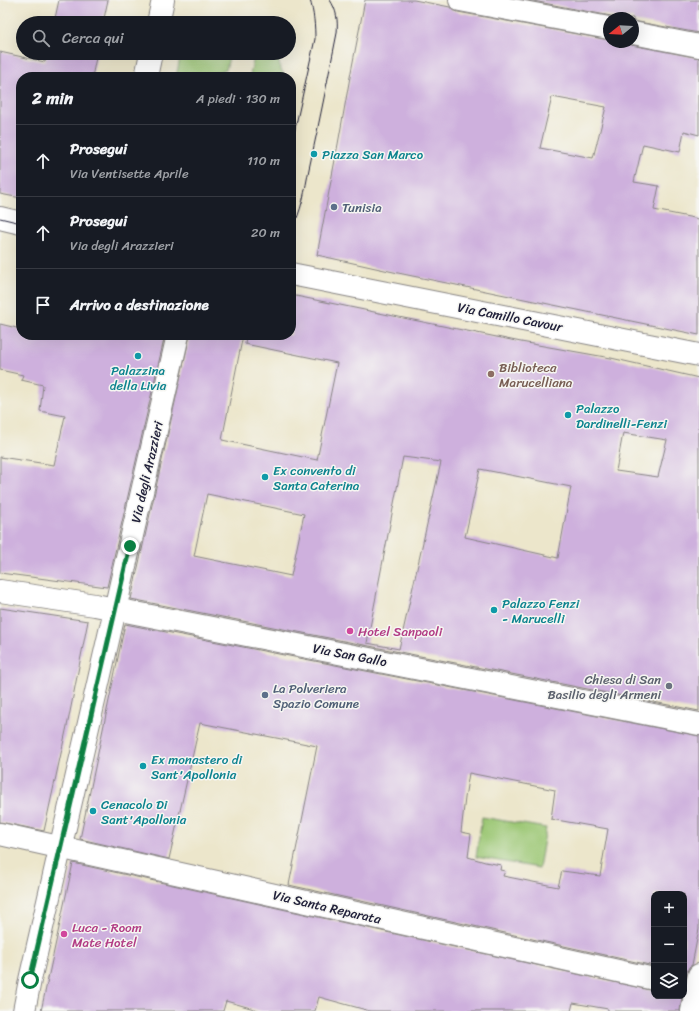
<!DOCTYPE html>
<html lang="it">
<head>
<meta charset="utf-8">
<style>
	:root { --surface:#171b24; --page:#242831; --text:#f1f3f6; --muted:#9ea1a6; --line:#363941 }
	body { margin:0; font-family:Sriracha,sans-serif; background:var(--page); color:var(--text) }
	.controls { position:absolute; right:12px; bottom:12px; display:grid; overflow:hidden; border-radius:8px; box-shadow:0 4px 16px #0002 }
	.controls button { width:36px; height:36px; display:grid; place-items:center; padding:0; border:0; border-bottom:1px solid var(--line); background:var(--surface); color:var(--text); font:20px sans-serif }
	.compass { position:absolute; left:603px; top:12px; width:36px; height:36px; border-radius:50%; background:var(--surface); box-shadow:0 4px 16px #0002; rotate:252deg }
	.stop { position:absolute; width:12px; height:12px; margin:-9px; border:3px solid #0b8043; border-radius:50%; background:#fff }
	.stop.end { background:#0b8043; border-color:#fff; box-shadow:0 1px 4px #0008 }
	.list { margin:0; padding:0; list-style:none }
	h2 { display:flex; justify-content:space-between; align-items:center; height:52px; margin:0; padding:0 16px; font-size:17px }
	h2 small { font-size:13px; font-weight:400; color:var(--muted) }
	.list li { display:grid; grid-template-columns:26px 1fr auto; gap:12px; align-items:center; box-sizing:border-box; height:72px; padding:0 16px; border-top:1px solid var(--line) }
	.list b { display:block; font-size:15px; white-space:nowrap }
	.list p { margin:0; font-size:13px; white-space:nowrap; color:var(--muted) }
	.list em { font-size:13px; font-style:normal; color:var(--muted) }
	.icon { flex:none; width:22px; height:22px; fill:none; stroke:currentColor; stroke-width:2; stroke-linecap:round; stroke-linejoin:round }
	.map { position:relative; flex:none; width:699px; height:1011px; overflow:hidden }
	.search { position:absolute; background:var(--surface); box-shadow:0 4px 16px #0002; left:16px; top:16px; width:280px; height:44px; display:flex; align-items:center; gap:10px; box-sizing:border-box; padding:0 14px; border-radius:22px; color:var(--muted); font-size:15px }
	.panel { position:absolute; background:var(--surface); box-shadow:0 4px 16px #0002; left:16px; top:72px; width:280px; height:268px; border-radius:16px }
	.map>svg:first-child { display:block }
</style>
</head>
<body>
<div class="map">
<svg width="699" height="1011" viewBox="0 0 699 1011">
	<rect width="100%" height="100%" fill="#f6f6f2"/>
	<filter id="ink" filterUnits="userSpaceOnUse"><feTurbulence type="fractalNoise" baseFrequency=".025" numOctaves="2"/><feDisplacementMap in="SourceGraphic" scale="8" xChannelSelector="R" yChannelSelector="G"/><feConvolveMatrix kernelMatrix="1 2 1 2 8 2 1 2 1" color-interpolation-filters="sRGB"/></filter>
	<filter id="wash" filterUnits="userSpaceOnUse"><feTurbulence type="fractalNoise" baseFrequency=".012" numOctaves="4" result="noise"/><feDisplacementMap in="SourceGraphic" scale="16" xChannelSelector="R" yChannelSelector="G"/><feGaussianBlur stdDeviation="0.9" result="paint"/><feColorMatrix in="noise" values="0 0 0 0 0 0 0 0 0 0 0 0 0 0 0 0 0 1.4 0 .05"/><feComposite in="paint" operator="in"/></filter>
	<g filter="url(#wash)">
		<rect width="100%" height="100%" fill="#ece6cb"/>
		<g fill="#9cc774" stroke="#5f7458">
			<polygon points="181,53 230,53 226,70 213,73 206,77 176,77"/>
			<path d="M255 53H278C279 62 279 71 287 77H252L250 75Z"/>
			<polygon points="482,817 546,828 539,868 476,857"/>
		</g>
		<g id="blocks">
			<g fill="#ceb0dd" fill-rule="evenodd">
				<polygon points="59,0 108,0 103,23 54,23"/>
				<path d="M365 0H414L450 7 452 10 458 12 609 40V42H624L631 45 699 58V135L684 131 680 152 643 144 634 182 659 186 654 210 699 219V335L398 273 317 255 338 144 350 77ZM552 97 606 107 593 158 540 148Z"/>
				<polygon points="528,0 699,0 699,33 633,21 633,18 616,18 611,16"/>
				<polygon points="0,52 45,62 47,53 97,53 92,77 21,77 21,198 0,194"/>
				<path d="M291 295 521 342 611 358 699 378V711L131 599 190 335H243L222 440 317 460 337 363 245 344 246 335H291ZM623 433 667 440 658 477 616 471ZM403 457 441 462 399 649 367 643ZM480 469 571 487 558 558 465 537ZM207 494 304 514 291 576 194 556Z"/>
				<polygon points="0,324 21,329 21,335 165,335 107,587 0,573 0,457 54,465 65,416 40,411 43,385 21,380 23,375 0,370"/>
				<polygon points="0,608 88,621 69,717 44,831 0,822"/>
				<path d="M125 624 699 736V929L692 965 689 967 687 972 684 987V894H654V966L289 885 317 746 200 723 169 859 80 839ZM469 773 555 790 551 819 608 829 600 876 562 871 558 887 503 876 505 871 500 870 501 865 485 862 468 857 471 834 461 832 465 798Z"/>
				<polygon points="73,863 654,991 654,996 682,996 680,1011 608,1011 608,1009 573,1003 571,1011 370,1011 319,997 315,1011 261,1011 226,1001 223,1011 41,1011"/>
			</g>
		</g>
	</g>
	<g filter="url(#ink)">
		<use href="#blocks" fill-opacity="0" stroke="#878483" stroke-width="1"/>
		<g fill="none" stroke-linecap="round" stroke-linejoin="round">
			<g stroke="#878483" stroke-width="24">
				<g id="street">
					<polyline points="460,0 609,28"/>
					<polyline points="158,23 163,0"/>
					<polyline points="633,33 699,46"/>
					<polyline points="146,77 151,53"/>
					<polyline points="0,218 21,223"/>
					<polyline points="291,274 699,355"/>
					<polyline points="0,591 95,605 699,724"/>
					<polyline points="0,834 654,979"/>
					<polyline points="24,1011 30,980 178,335"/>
					<polyline points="692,1011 699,975"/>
				</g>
			</g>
			<use href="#street" stroke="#fff" stroke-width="22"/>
			<g stroke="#22223b" stroke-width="1">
				<path d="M291 147 315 39C315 26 314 13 310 0"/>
				<polyline points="0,218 21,223"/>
				<path d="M291 230C302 212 305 189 309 169 319 124 328 78 337 33 338 20 337 11 330 0"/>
			</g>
		</g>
	</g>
	<g fill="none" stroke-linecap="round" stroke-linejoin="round" filter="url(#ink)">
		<polyline stroke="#0b8043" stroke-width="5" points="30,980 130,546"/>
	</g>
	<g fill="#0f9aa8" stroke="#f6f6f2" stroke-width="1.5">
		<circle cx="314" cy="154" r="4"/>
		<circle cx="138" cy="356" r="4"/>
		<circle cx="568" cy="415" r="4"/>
		<circle cx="265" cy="477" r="4"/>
		<circle cx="494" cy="610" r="4"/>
		<circle cx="143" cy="766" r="4"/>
		<circle cx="93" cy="811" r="4"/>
	</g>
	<g fill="#5c6f8a" stroke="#f6f6f2" stroke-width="1.5">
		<circle cx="334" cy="207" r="4"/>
		<circle cx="265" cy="695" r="4"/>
	</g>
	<circle fill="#8d6e63" stroke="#f6f6f2" stroke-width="1.5" cx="491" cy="374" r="4"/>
	<g fill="#d1479c" stroke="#f6f6f2" stroke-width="1.5">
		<circle cx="350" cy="631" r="4"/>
		<circle cx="64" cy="934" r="4"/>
	</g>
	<circle fill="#6b7280" stroke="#f6f6f2" stroke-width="1.5" cx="669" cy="686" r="4"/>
	<g text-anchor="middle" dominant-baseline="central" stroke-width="3" stroke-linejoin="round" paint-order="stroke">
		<g font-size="13" fill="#0d838f" stroke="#f6f6f2" text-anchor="start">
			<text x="322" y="154">Piazza San Marco</text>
			<text x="138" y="370" text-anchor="middle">Palazzina<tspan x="138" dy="15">della Livia</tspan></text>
			<text x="576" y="408">Palazzo<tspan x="576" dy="15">Dardinelli-Fenzi</tspan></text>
			<text x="273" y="470">Ex convento di<tspan x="273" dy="15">Santa Caterina</tspan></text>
			<text x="502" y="603">Palazzo Fenzi<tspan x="502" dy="15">- Marucelli</tspan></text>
			<text x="151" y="759">Ex monastero di<tspan x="151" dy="15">Sant'Apollonia</tspan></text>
			<text x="101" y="804">Cenacolo Di<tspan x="101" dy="15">Sant'Apollonia</tspan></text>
		</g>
		<g font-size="13" fill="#4e5e75" stroke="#f6f6f2" text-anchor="start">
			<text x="342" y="207">Tunisia</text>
			<text x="273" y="688">La Polveriera<tspan x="273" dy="15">Spazio Comune</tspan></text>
		</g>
		<g font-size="13" fill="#22223b" stroke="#f6f6f2">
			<text transform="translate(510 317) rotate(11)">Via Camillo Cavour</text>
			<text transform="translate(147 472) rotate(-77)">Via degli Arazzieri</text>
			<text transform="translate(350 655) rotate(11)">Via San Gallo</text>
			<text transform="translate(327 907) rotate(13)">Via Santa Reparata</text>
		</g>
		<g font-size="13" fill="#785e54" stroke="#f6f6f2" text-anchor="start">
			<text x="499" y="367">Biblioteca<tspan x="499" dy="15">Marucelliana</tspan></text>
		</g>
		<g font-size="13" fill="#b23c85" stroke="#f6f6f2" text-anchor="start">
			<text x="358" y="631">Hotel Sanpaoli</text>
			<text x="72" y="927">Luca - Room<tspan x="72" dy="15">Mate Hotel</tspan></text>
		</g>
		<g font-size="13" fill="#5b616d" stroke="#f6f6f2" text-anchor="end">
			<text x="661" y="679">Chiesa di San<tspan x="661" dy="15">Basilio degli Armeni</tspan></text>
		</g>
	</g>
</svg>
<div class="controls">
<button>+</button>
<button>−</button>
<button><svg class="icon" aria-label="layers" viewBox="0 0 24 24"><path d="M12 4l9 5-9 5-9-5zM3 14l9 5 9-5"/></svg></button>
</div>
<svg class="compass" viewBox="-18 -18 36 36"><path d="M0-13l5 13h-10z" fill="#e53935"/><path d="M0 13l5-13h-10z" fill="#9ea1a6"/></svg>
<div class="stop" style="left:30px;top:980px"></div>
<div class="stop end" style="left:130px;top:546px"></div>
<div class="search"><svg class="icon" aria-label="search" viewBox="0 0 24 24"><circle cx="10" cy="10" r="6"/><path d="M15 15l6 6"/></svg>Cerca qui</div>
<section class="panel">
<h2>2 min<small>A piedi · 130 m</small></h2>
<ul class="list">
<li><svg class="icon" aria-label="ahead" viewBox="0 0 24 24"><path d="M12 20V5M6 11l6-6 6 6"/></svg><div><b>Prosegui</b><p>Via Ventisette Aprile</p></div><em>110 m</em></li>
<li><svg class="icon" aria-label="ahead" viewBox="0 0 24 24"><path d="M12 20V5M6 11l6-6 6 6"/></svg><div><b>Prosegui</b><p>Via degli Arazzieri</p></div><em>20 m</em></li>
<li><svg class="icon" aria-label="arrive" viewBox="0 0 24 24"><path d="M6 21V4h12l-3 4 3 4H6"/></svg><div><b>Arrivo a destinazione</b></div></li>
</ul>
</section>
</div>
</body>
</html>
